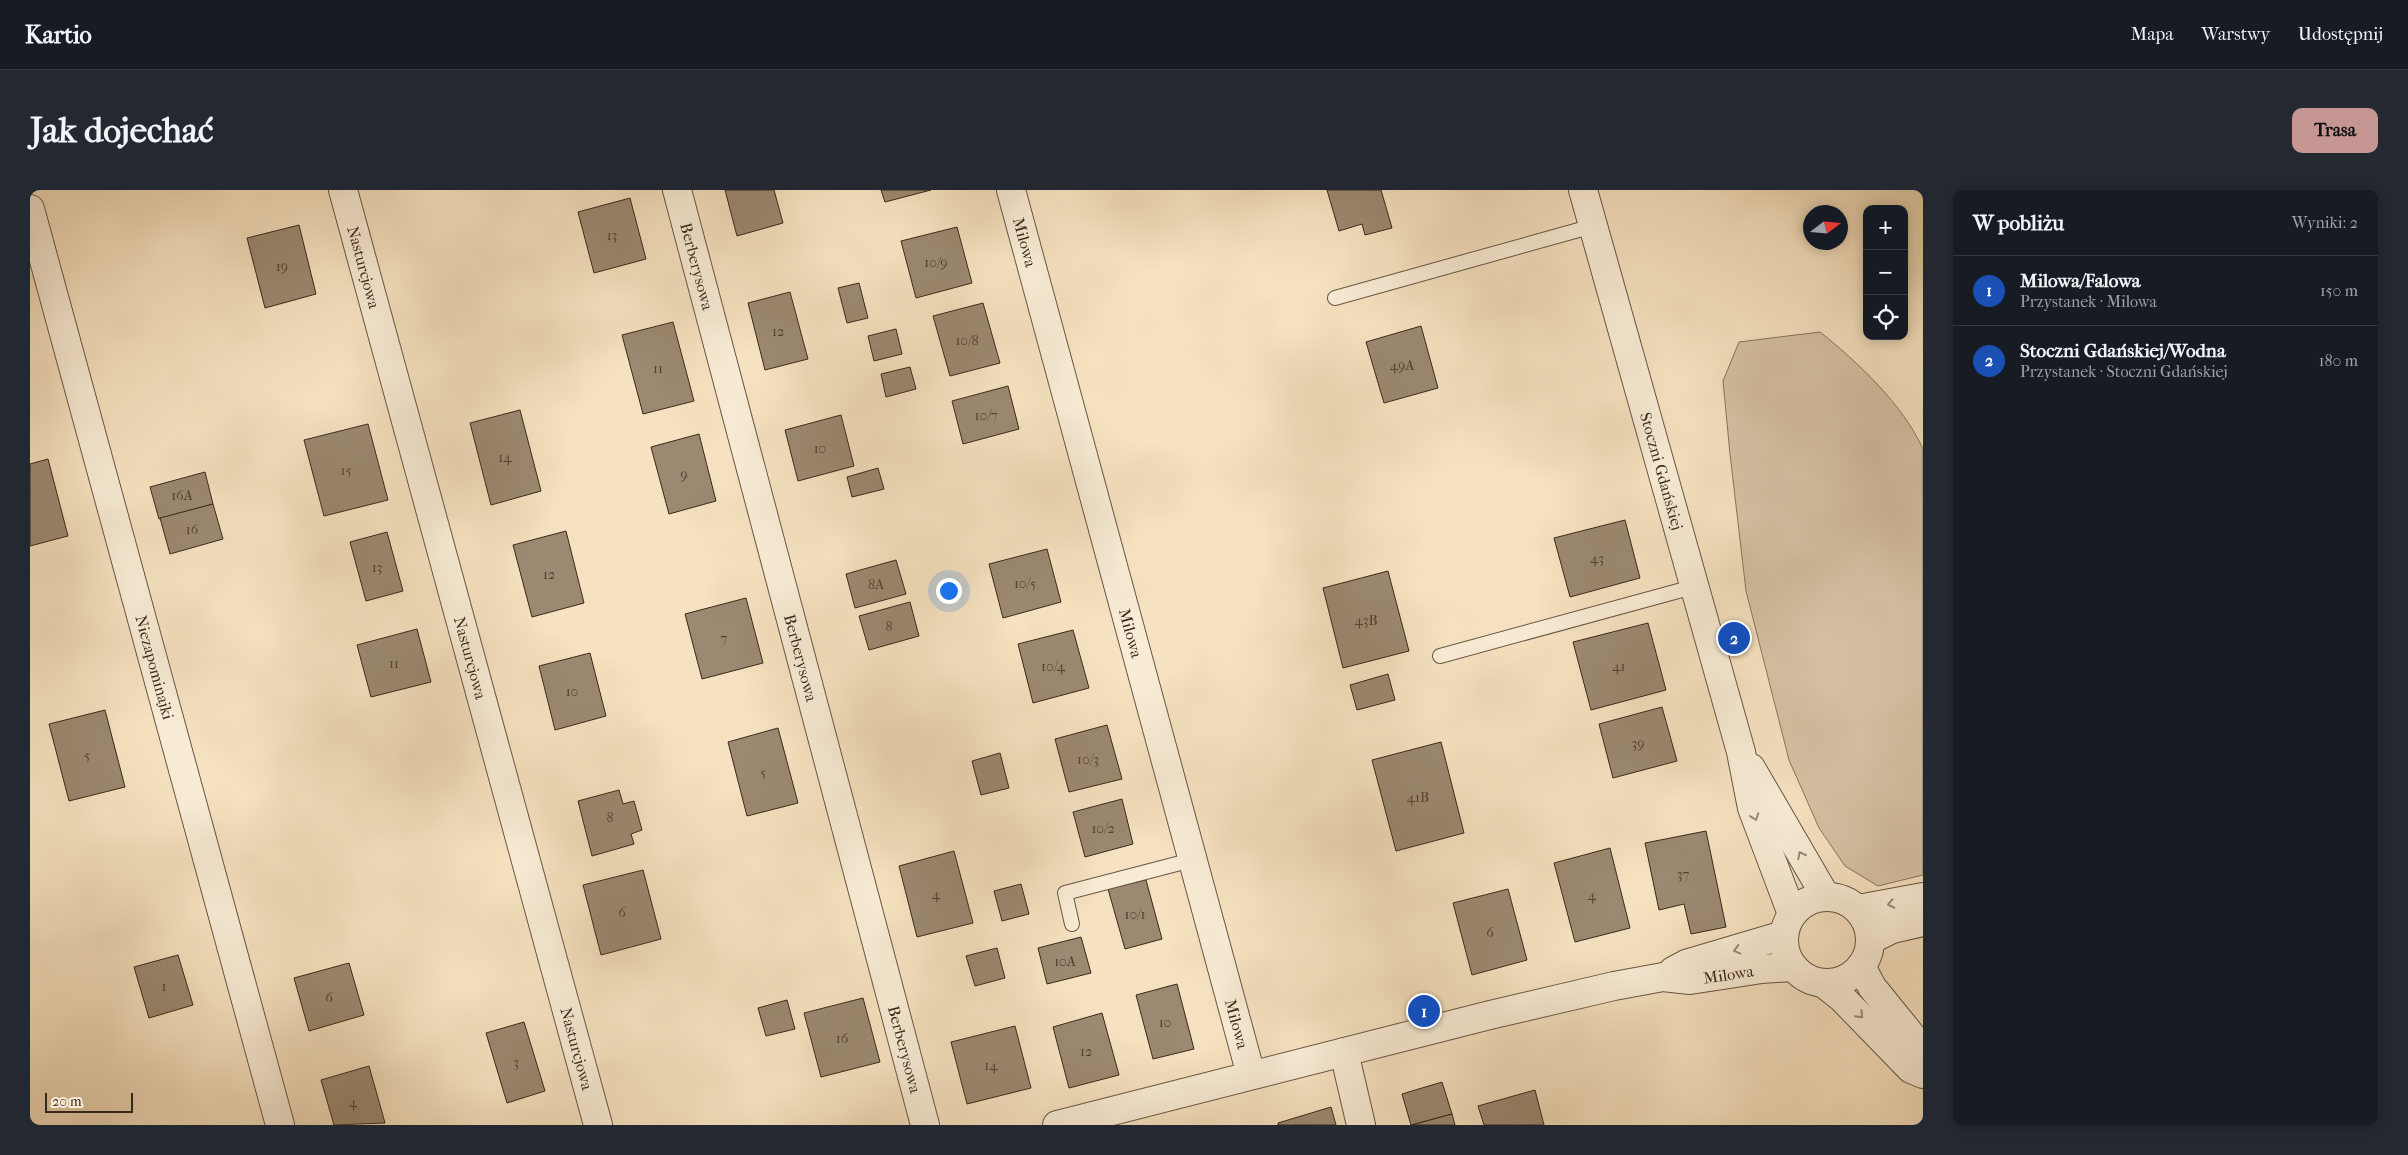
<!DOCTYPE html>
<html lang="pl">
<head>
<meta charset="utf-8">
<style>
	:root { --surface:#171b24; --page:#242831; --text:#f1f3f6; --muted:#9ea1a6; --line:#363941; --accent:#c59692 }
	body { margin:0; font-family:"IM FELL French Canon",serif; background:var(--page); color:var(--text) }
	.controls { position:absolute; right:15px; top:15px; display:grid; overflow:hidden; border-radius:10px; box-shadow:0 2px 12px #0003 }
	.controls button { width:45px; height:45px; display:grid; place-items:center; padding:0; border:0; border-bottom:1px solid var(--line); background:var(--surface); color:var(--text); font:25px sans-serif }
	.compass { position:absolute; left:1773px; top:15px; width:45px; height:45px; border-radius:50%; background:var(--surface); box-shadow:0 2px 12px #0003; rotate:74deg }
	.scale { position:absolute; left:15px; bottom:12px; width:88px; box-sizing:border-box; padding-left:5px; border:2px solid #39281c; border-top:0; font-size:14px; line-height:18px; white-space:nowrap; color:#39281c; -webkit-text-stroke:4px #f9ecd6; paint-order:stroke }
	.you { position:absolute; left:918px; top:400px; width:18px; height:18px; margin:-12px; border:4px solid #fff; border-radius:50%; background:#1a73e8; box-shadow:0 0 0 8px #1a73e833 }
	.badge { display:grid; place-items:center; width:32px; height:32px; border-radius:50%; background:var(--accent); color:#fff; font-size:16px; font-weight:700 }
	.pin { position:absolute; translate:-50% -50%; border:2px solid #fff; box-shadow:0 1px 5px #0006 }
	.list { margin:0; padding:0; list-style:none }
	h2 { display:flex; justify-content:space-between; align-items:center; height:65px; margin:0; padding:0 20px; font-size:21px }
	h2 small { font-size:16px; font-weight:400; color:var(--muted) }
	.list li { display:grid; grid-template-columns:32px 1fr auto; gap:15px; align-items:center; box-sizing:border-box; height:70px; padding:0 20px; border-top:1px solid var(--line) }
	.list b { display:block; font-size:19px; white-space:nowrap }
	.list p { margin:0; font-size:16px; white-space:nowrap; color:var(--muted) }
	.list em { font-size:16px; font-style:normal; color:var(--muted) }
	.icon { flex:none; width:28px; height:28px; fill:none; stroke:currentColor; stroke-width:2; stroke-linecap:round; stroke-linejoin:round }
	.map { position:relative; flex:none; width:1893px; height:935px; overflow:hidden; border-radius:10px }
	header { display:flex; align-items:center; gap:30px; box-sizing:border-box; height:70px; padding:0 25px; background:var(--surface); border-bottom:1px solid var(--line) }
	header strong { font-size:24px }
	nav { display:flex; gap:28px; margin-inline-start:auto; font-size:18px }
	.intro { display:flex; align-items:center; justify-content:space-between; box-sizing:border-box; height:120px; padding:0 30px }
	h1 { margin:0; font-size:35px }
	.button { padding:12px 22px; border-radius:10px; background:var(--accent); color:#111; font-size:18px; font-weight:700 }
	main { display:flex; gap:30px; padding:0 30px }
	aside { flex:1; background:var(--surface); border-radius:10px; box-shadow:0 2px 12px #0003 }
	.map>svg:first-child { display:block }
</style>
</head>
<body>
<header>
<strong>Kartio</strong>
<nav><a>Mapa</a><a>Warstwy</a><a>Udostępnij</a></nav>
</header>
<div class="intro"><h1>Jak dojechać</h1><a class="button">Trasa</a></div>
<main>
<div class="map">
<svg width="1893" height="935" viewBox="0 0 1893 935">
	<rect width="100%" height="100%" fill="#f6e2c0"/>
	<filter id="stains"><feTurbulence type="fractalNoise" baseFrequency=".004" numOctaves="4"/><feColorMatrix values="0 0 0 0 .2 0 0 0 0 .09 0 0 0 0 .02 0 0 0 .5 -.17"/></filter>
	<radialGradient id="worn" r=".72"><stop offset=".6" stop-color="#630" stop-opacity="0"/><stop offset="1" stop-color="#630" stop-opacity=".3"/></radialGradient>
	<path fill="#d6c2a4" stroke="#887560" d="M1790 142C1828 172 1873 215 1893 259V685L1848 696 1815 676 1789 638 1759 570 1716 401 1700 264 1693 191 1709 152Z"/>
	<g fill="#9b8971" stroke="#39281c">
		<polygon points="695,0 744,0 753,33 707,46"/>
		<polygon points="851,0 901,0 855,12"/>
		<polygon points="1297,0 1351,0 1362,38 1335,45 1332,34 1309,41"/>
		<polygon points="600,8 616,69 564,83 548,22"/>
		<polygon points="269,35 286,104 235,118 217,48"/>
		<polygon points="927,37 942,93 886,108 871,51"/>
		<polygon points="829,93 838,128 817,133 808,98"/>
		<polygon points="760,102 778,169 735,180 718,113"/>
		<polygon points="953,113 970,173 920,186 903,126"/>
		<polygon points="643,132 664,211 613,224 592,145"/>
		<polygon points="1391,136 1408,198 1354,213 1336,152"/>
		<polygon points="866,139 872,164 844,171 838,146"/>
		<polygon points="880,177 886,199 856,207 851,184"/>
		<polygon points="978,196 989,239 933,254 922,211"/>
		<polygon points="490,220 511,301 461,315 440,233"/>
		<polygon points="811,225 824,276 768,291 755,240"/>
		<polygon points="338,234 358,310 294,326 274,250"/>
		<polygon points="669,244 686,311 639,324 621,257"/>
		<polygon points="18,269 38,346 0,356 0,274"/>
		<polygon points="848,278 854,299 822,307 817,287"/>
		<polygon points="175,282 183,314 129,329 120,297"/>
		<polygon points="183,314 193,349 140,364 130,328"/>
		<polygon points="1595,330 1610,388 1540,407 1524,348"/>
		<polygon points="536,341 554,413 502,427 483,355"/>
		<polygon points="357,342 373,401 336,411 320,352"/>
		<polygon points="1017,359 1031,412 973,428 959,374"/>
		<polygon points="866,370 876,404 825,418 816,384"/>
		<polygon points="1358,381 1379,461 1313,478 1293,398"/>
		<polygon points="716,408 733,473 672,489 655,424"/>
		<polygon points="880,412 889,446 839,460 829,426"/>
		<polygon points="1618,433 1636,500 1561,520 1543,452"/>
		<polygon points="387,439 401,492 341,507 327,455"/>
		<polygon points="1043,440 1059,498 1003,513 988,454"/>
		<polygon points="560,463 576,526 525,540 509,476"/>
		<polygon points="1358,484 1365,510 1327,520 1320,495"/>
		<polygon points="1632,517 1647,571 1583,588 1569,534"/>
		<polygon points="75,520 95,597 39,611 19,534"/>
		<polygon points="1077,535 1092,589 1039,602 1025,549"/>
		<polygon points="748,538 768,613 717,626 698,552"/>
		<polygon points="1411,552 1434,643 1366,661 1342,570"/>
		<polygon points="970,563 979,598 951,605 942,571"/>
		<polygon points="589,600 593,614 604,611 612,640 601,644 604,654 562,666 548,611"/>
		<polygon points="1092,609 1103,654 1055,667 1043,622"/>
		<polygon points="1676,641 1696,737 1661,744 1654,714 1629,720 1615,653"/>
		<polygon points="1580,658 1600,738 1545,752 1524,673"/>
		<polygon points="924,661 943,733 887,747 869,676"/>
		<polygon points="613,680 631,749 571,765 553,695"/>
		<polygon points="1116,690 1132,749 1095,759 1078,699"/>
		<polygon points="991,694 999,724 972,731 964,701"/>
		<polygon points="1478,699 1497,770 1442,785 1423,713"/>
		<polygon points="1051,747 1061,783 1017,794 1008,758"/>
		<polygon points="967,758 975,788 945,796 936,766"/>
		<polygon points="148,765 163,815 119,828 104,777"/>
		<polygon points="319,773 334,825 279,841 264,788"/>
		<polygon points="1147,794 1164,859 1123,869 1106,805"/>
		<polygon points="833,808 850,872 791,887 774,823"/>
		<polygon points="757,810 765,839 736,846 728,818"/>
		<polygon points="1072,823 1089,885 1039,898 1023,837"/>
		<polygon points="494,832 515,901 477,913 456,843"/>
		<polygon points="985,836 1001,898 937,914 921,852"/>
		<polygon points="339,876 355,933 304,935 291,890"/>
		<polygon points="1412,892 1422,924 1381,935 1372,904"/>
		<polygon points="1505,900 1514,935 1454,935 1448,916"/>
		<polygon points="1301,917 1306,935 1248,935 1248,933"/>
		<polygon points="1422,924 1425,935 1382,935"/>
	</g>
	<g fill="none" stroke-linecap="round" stroke-linejoin="round">
		<g stroke="#685645" stroke-width="16">
			<g id="service">
				<polyline points="1305,108 1563,36"/>
				<polyline points="1410,466 1663,397"/>
				<polyline points="1042,734 1035,703 1162,670"/>
			</g>
		</g>
		<g stroke="#685645" stroke-width="30">
			<g id="minor">
				<path id="s1" d="M313 0 568 935"/>
				<path id="s2" d="M647 0 895 935"/>
				<path id="s3" d="M981 0 1221 885"/>
				<path id="s4" d="M0 19 250 935"/>
				<polyline points="1828,719 1893,707"/>
				<polyline points="1840,750 1862,739 1893,732"/>
				<polyline points="1643,781 1656,774 1754,745"/>
				<polyline points="1314,862 1331,935"/>
				<path id="s5" d="M1027 935 1460 825 1584 796 1633 787 1660 790 1732 779 1763 777"/>
			</g>
		</g>
		<g stroke="#685645" stroke-width="30">
			<g id="tertiary">
				<path id="s6" d="M1553 0 1711 562 1722 618 1762 724"/>
				<polyline points="1721,578 1796,707"/>
				<circle cx="1797" cy="750" r="43"/>
				<polyline points="1831,776 1842,797 1893,860"/>
				<polyline points="1793,793 1812,808 1881,879 1893,884"/>
			</g>
		</g>
		<use href="#service" stroke="#f9ecd6" stroke-width="14"/>
		<use href="#minor" stroke="#f9ecd6" stroke-width="28"/>
		<use href="#tertiary" stroke="#f9ecd6" stroke-width="28"/>
	</g>
	<defs><path id="oneway-chevron" d="M-2-3.5L2.5 0L-2 3.5" fill="none" stroke-width="1.6" stroke-linecap="round" stroke-linejoin="round" transform="scale(1.25)"/></defs>
	<g stroke="#998a79">
		<use href="#oneway-chevron" transform="translate(1725 627) rotate(70)"/>
		<use href="#oneway-chevron" transform="translate(1771 665) rotate(-117)"/>
		<use href="#oneway-chevron" transform="translate(1861 714) rotate(168)"/>
		<use href="#oneway-chevron" transform="translate(1707 760) rotate(165)"/>
		<use href="#oneway-chevron" transform="translate(1830 825) rotate(46)"/>
	</g>
	<g text-anchor="middle" dominant-baseline="central" stroke-width="5" stroke-linejoin="round" paint-order="stroke">
		<g font-size="14" fill="#524031">
			<text x="582" y="45">13</text>
			<text x="906" y="72">10/9</text>
			<text x="252" y="76">19</text>
			<text x="748" y="141">12</text>
			<text x="937" y="150">10/8</text>
			<text x="1372" y="175">49A</text>
			<text x="628" y="178">11</text>
			<text x="956" y="225">10/7</text>
			<text x="790" y="258">10</text>
			<text x="475" y="267">14</text>
			<text x="316" y="280">15</text>
			<text x="654" y="284">9</text>
			<text x="152" y="305">16A</text>
			<text x="162" y="339">16</text>
			<text x="1567" y="368">43</text>
			<text x="347" y="377">13</text>
			<text x="519" y="384">12</text>
			<text x="995" y="393">10/5</text>
			<text x="846" y="394">8A</text>
			<text x="1336" y="430">43B</text>
			<text x="859" y="436">8</text>
			<text x="694" y="448">7</text>
			<text x="364" y="473">11</text>
			<text x="1023" y="476">10/4</text>
			<text x="1589" y="476">41</text>
			<text x="542" y="501">10</text>
			<text x="1608" y="553">39</text>
			<text x="57" y="565">5</text>
			<text x="1058" y="569">10/3</text>
			<text x="733" y="582">5</text>
			<text x="1388" y="607">41B</text>
			<text x="580" y="627">8</text>
			<text x="1073" y="638">10/2</text>
			<text x="1653" y="684">37</text>
			<text x="906" y="704">4</text>
			<text x="1562" y="705">4</text>
			<text x="592" y="722">6</text>
			<text x="1105" y="724">10/1</text>
			<text x="1460" y="742">6</text>
			<text x="1035" y="771">10A</text>
			<text x="134" y="796">1</text>
			<text x="299" y="807">6</text>
			<text x="1135" y="832">10</text>
			<text x="812" y="848">16</text>
			<text x="1056" y="861">12</text>
			<text x="486" y="872">3</text>
			<text x="961" y="875">14</text>
			<text x="323" y="912">4</text>
		</g>
		<g font-size="16" fill="#39281c" stroke="#f9ecd6">
			<text stroke="none"><textPath href="#s3" startOffset="54">Milowa</textPath></text>
			<text stroke="none"><textPath href="#s2" startOffset="79">Berberysowa</textPath></text>
			<text stroke="none"><textPath href="#s1" startOffset="80">Nasturcjowa</textPath></text>
			<text stroke="none"><textPath href="#s6" startOffset="292">Stoczni Gdańskiej</textPath></text>
			<text stroke="none"><textPath href="#s3" startOffset="459">Milowa</textPath></text>
			<text stroke="none"><textPath href="#s1" startOffset="485">Nasturcjowa</textPath></text>
			<text stroke="none"><textPath href="#s2" startOffset="484">Berberysowa</textPath></text>
			<text stroke="none"><textPath href="#s4" startOffset="475">Niezapominajki</textPath></text>
			<text stroke="none"><textPath href="#s5" startOffset="690">Milowa</textPath></text>
			<text stroke="none"><textPath href="#s3" startOffset="864">Milowa</textPath></text>
			<text stroke="none"><textPath href="#s1" startOffset="890">Nasturcjowa</textPath></text>
			<text stroke="none"><textPath href="#s2" startOffset="889">Berberysowa</textPath></text>
		</g>
	</g>
	<rect width="100%" height="100%" filter="url(#stains)"/>
	<rect width="100%" height="100%" fill="url(#worn)"/>
</svg>
<div class="controls">
<button>+</button>
<button>−</button>
<button><svg class="icon" aria-label="locate" viewBox="0 0 24 24"><circle cx="12" cy="12" r="6"/><path d="M12 2v4M12 18v4M2 12h4M18 12h4"/></svg></button>
</div>
<svg class="compass" viewBox="-18 -18 36 36"><path d="M0-13l5 13h-10z" fill="#e53935"/><path d="M0 13l5-13h-10z" fill="#9ea1a6"/></svg>
<div class="scale">20 m</div>
<div class="you"></div>
<div class="pin badge" style="left:1394px;top:821px;background:#1a4fb4">1</div>
<div class="pin badge" style="left:1704px;top:448px;background:#1a4fb4">2</div>
</div>
<aside>
<h2>W pobliżu<small>Wyniki: 2</small></h2>
<ul class="list">
<li><span class="badge" style="background:#1a4fb4">1</span><div><b>Milowa/Falowa</b><p>Przystanek · Milowa</p></div><em>150 m</em></li>
<li><span class="badge" style="background:#1a4fb4">2</span><div><b>Stoczni Gdańskiej/Wodna</b><p>Przystanek · Stoczni Gdańskiej</p></div><em>180 m</em></li>
</ul>
</aside>
</main>
</body>
</html>
